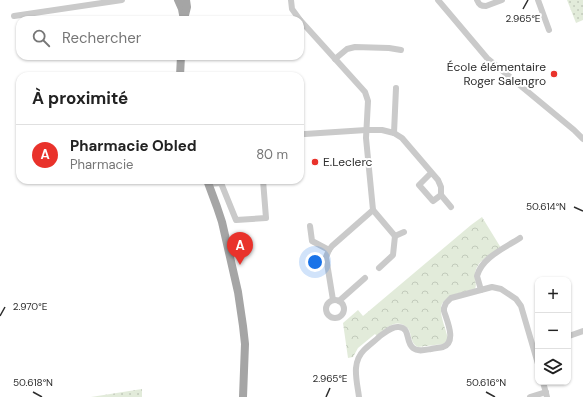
<!DOCTYPE html>
<html lang="fr">
<head>
<meta charset="utf-8">
<style>
	:root { --surface:#fff; --page:#f2f2f2; --text:#222; --muted:#767676; --line:#e0e0e0; --accent:#e9322b }
	body { margin:0; font-family:"DM Sans",sans-serif; background:var(--page); color:var(--text) }
	.controls { position:absolute; right:12px; bottom:12px; display:grid; overflow:hidden; border-radius:8px; box-shadow:0 1px 3px #0004 }
	.controls button { width:36px; height:36px; display:grid; place-items:center; padding:0; border:0; border-bottom:1px solid var(--line); background:var(--surface); color:var(--text); font:20px sans-serif }
	.you { position:absolute; left:315px; top:262px; width:14px; height:14px; margin:-10px; border:3px solid #fff; border-radius:50%; background:#1a73e8; box-shadow:0 0 0 6px #1a73e833 }
	.badge { display:grid; place-items:center; width:26px; height:26px; border-radius:50%; background:var(--accent); color:#fff; font-size:13px; font-weight:700 }
	.pin { position:absolute; translate:-50% -33px; filter:drop-shadow(0 1px 2px #0008) }
	.pin::after { content:''; position:absolute; top:21px; width:14px; height:12px; background:inherit; clip-path:polygon(0 0,100% 0,50% 100%) }
	.list { margin:0; padding:0; list-style:none }
	h2 { display:flex; justify-content:space-between; align-items:center; height:52px; margin:0; padding:0 16px; font-size:17px }
	h2 small { font-size:13px; font-weight:400; color:var(--muted) }
	.list li { display:grid; grid-template-columns:26px 1fr auto; gap:12px; align-items:center; box-sizing:border-box; height:60px; padding:0 16px; border-top:1px solid var(--line) }
	.list b { display:block; font-size:15px; white-space:nowrap }
	.list p { margin:0; font-size:13px; white-space:nowrap; color:var(--muted) }
	.list em { font-size:13px; font-style:normal; color:var(--muted) }
	.icon { flex:none; width:22px; height:22px; fill:none; stroke:currentColor; stroke-width:2; stroke-linecap:round; stroke-linejoin:round }
	.map { position:relative; flex:none; width:583px; height:397px; overflow:hidden }
	.search { position:absolute; background:var(--surface); box-shadow:0 1px 3px #0004; left:16px; top:16px; width:288px; height:44px; display:flex; align-items:center; gap:10px; box-sizing:border-box; padding:0 14px; border-radius:12px; color:var(--muted); font-size:15px }
	.panel { position:absolute; background:var(--surface); box-shadow:0 1px 3px #0004; left:16px; top:72px; width:288px; height:112px; border-radius:12px }
	.map>svg:first-child { display:block }
</style>
</head>
<body>
<div class="map">
<svg width="583" height="397" viewBox="0 0 583 397">
	<defs>
		<pattern id="grass-dots" width="8" height="8" patternUnits="userSpaceOnUse"><rect width="8" height="8" fill="#e2ebda"/><path d="M2 2h.1M6 6h.1" fill="none" stroke="#c2cabb" stroke-width="1.8" stroke-linecap="round"/></pattern>
		<pattern id="park-crowns" width="20" height="18" patternUnits="userSpaceOnUse"><rect width="20" height="18" fill="#e2ebda"/><path d="M2 6a3 3 0 1 1 6 0M12 15a3 3 0 1 1 6 0" fill="none" stroke="#c2cabb"/></pattern>
	</defs>
	<rect width="100%" height="100%" fill="#fff"/>
	<g fill="url(#grass-dots)">
		<polygon points="567,0 583,0 583,20 576,23"/>
		<polygon points="142,389 142,397 91,397"/>
	</g>
	<path fill="url(#park-crowns)" d="M482 217 501 248C491 254 474 262 475 276 475 281 477 284 475 289 464 292 440 295 441 310 441 318 445 327 447 335 448 339 447 341 443 344L418 347C411 344 412 337 409 330 408 328 408 328 405 326 395 319 385 329 377 336L375 334 358 348 353 357 348 358 343 323 358 310 363 316 471 225Z"/>
	<g fill="none" stroke-linecap="round" stroke-linejoin="round">
		<g stroke="#cacaca" stroke-width="6">
			<polyline points="291,0 292,9 300,20"/>
			<polyline points="438,0 487,58 574,130 583,139"/>
			<path d="M477 0C479 5 481 6 486 6L502 0"/>
			<polyline points="538,0 549,30"/>
			<polyline points="14,16 122,0"/>
			<polyline points="300,20 365,92 368,101 366,138 373,210 332,246 329,250 326,257 333,300"/>
			<polyline points="335,59 347,49 355,47 389,48 401,50"/>
			<polyline points="394,133 402,138 438,180 441,187 441,195 433,201 419,185 431,173"/>
			<polyline points="305,134 366,130 382,130 394,133 396,88"/>
			<polyline points="208,184 221,183 236,220 266,218 263,180"/>
			<polyline points="441,195 451,207"/>
			<polyline points="373,210 395,236 404,232"/>
			<polyline points="310,226 312,241 329,250"/>
			<polyline points="379,268 393,255 395,236"/>
			<path d="M481 290 477 276C482 257 505 248 520 238"/>
			<circle cx="335" cy="309" r="9"/>
			<polyline points="339,301 365,278"/>
			<polyline points="569,336 583,331"/>
			<polyline points="543,382 547,397"/>
			<path d="M359 397C357 381 351 363 364 350 369 345 375 341 380 336 386 332 392 326 399 327 411 328 405 342 413 348 418 352 425 350 431 349 435 348 439 348 443 347 457 342 447 321 444 311V308L446 303 451 298 492 287 501 289 516 299 521 306 538 364"/>
			<polyline points="530,397 546,392"/>
		</g>
		<g stroke="#a5a5a5" stroke-width="8">
			<polyline points="178,0 182,9 184,20"/>
			<polyline points="185,15 187,7 186,0"/>
			<polyline points="180,76 181,56"/>
			<polyline points="207,180 217,207 222,222 238,292 243,326 245,344 243,397"/>
		</g>
	</g>
	<path fill="none" stroke="#2d2d2d" stroke-width="1.5" d="M523 9 528 0M574 207 583 211M0 316 5 307M33 392 42 397M486 392 495 397M326 397 330 388"/>
	<g fill="#e9322b" stroke="#fff" stroke-width="1.5">
		<circle cx="554" cy="74" r="4"/>
		<circle cx="315" cy="162" r="4"/>
	</g>
	<g text-anchor="middle" dominant-baseline="central" stroke-width="4" stroke-linejoin="round" paint-order="stroke">
		<g font-size="12" fill="#2d2d2d" stroke="#fff" text-anchor="end">
			<text x="546" y="67">École élémentaire<tspan x="546" dy="14">Roger Salengro</tspan></text>
			<text x="323" y="162" text-anchor="start">E.Leclerc</text>
		</g>
	</g>
	<g font-size="10" text-anchor="middle" fill="#2d2d2d" stroke="#fff" stroke-width="4" stroke-linejoin="round" paint-order="stroke">
		<text x="523" y="22">2.965°E</text>
		<text x="546" y="210">50.614°N</text>
		<text x="30" y="310">2.970°E</text>
		<text x="330" y="382">2.965°E</text>
		<text x="33" y="386">50.618°N</text>
		<text x="486" y="386">50.616°N</text>
	</g>
</svg>
<div class="controls">
<button>+</button>
<button>−</button>
<button><svg class="icon" aria-label="layers" viewBox="0 0 24 24"><path d="M12 4l9 5-9 5-9-5zM3 14l9 5 9-5"/></svg></button>
</div>
<div class="you"></div>
<div class="pin badge" style="left:240px;top:265px">A</div>
<div class="search"><svg class="icon" aria-label="search" viewBox="0 0 24 24"><circle cx="10" cy="10" r="6"/><path d="M15 15l6 6"/></svg>Rechercher</div>
<section class="panel">
<h2>À proximité<small></small></h2>
<ul class="list">
<li><span class="badge">A</span><div><b>Pharmacie Obled</b><p>Pharmacie</p></div><em>80 m</em></li>
</ul>
</section>
</div>
</body>
</html>
